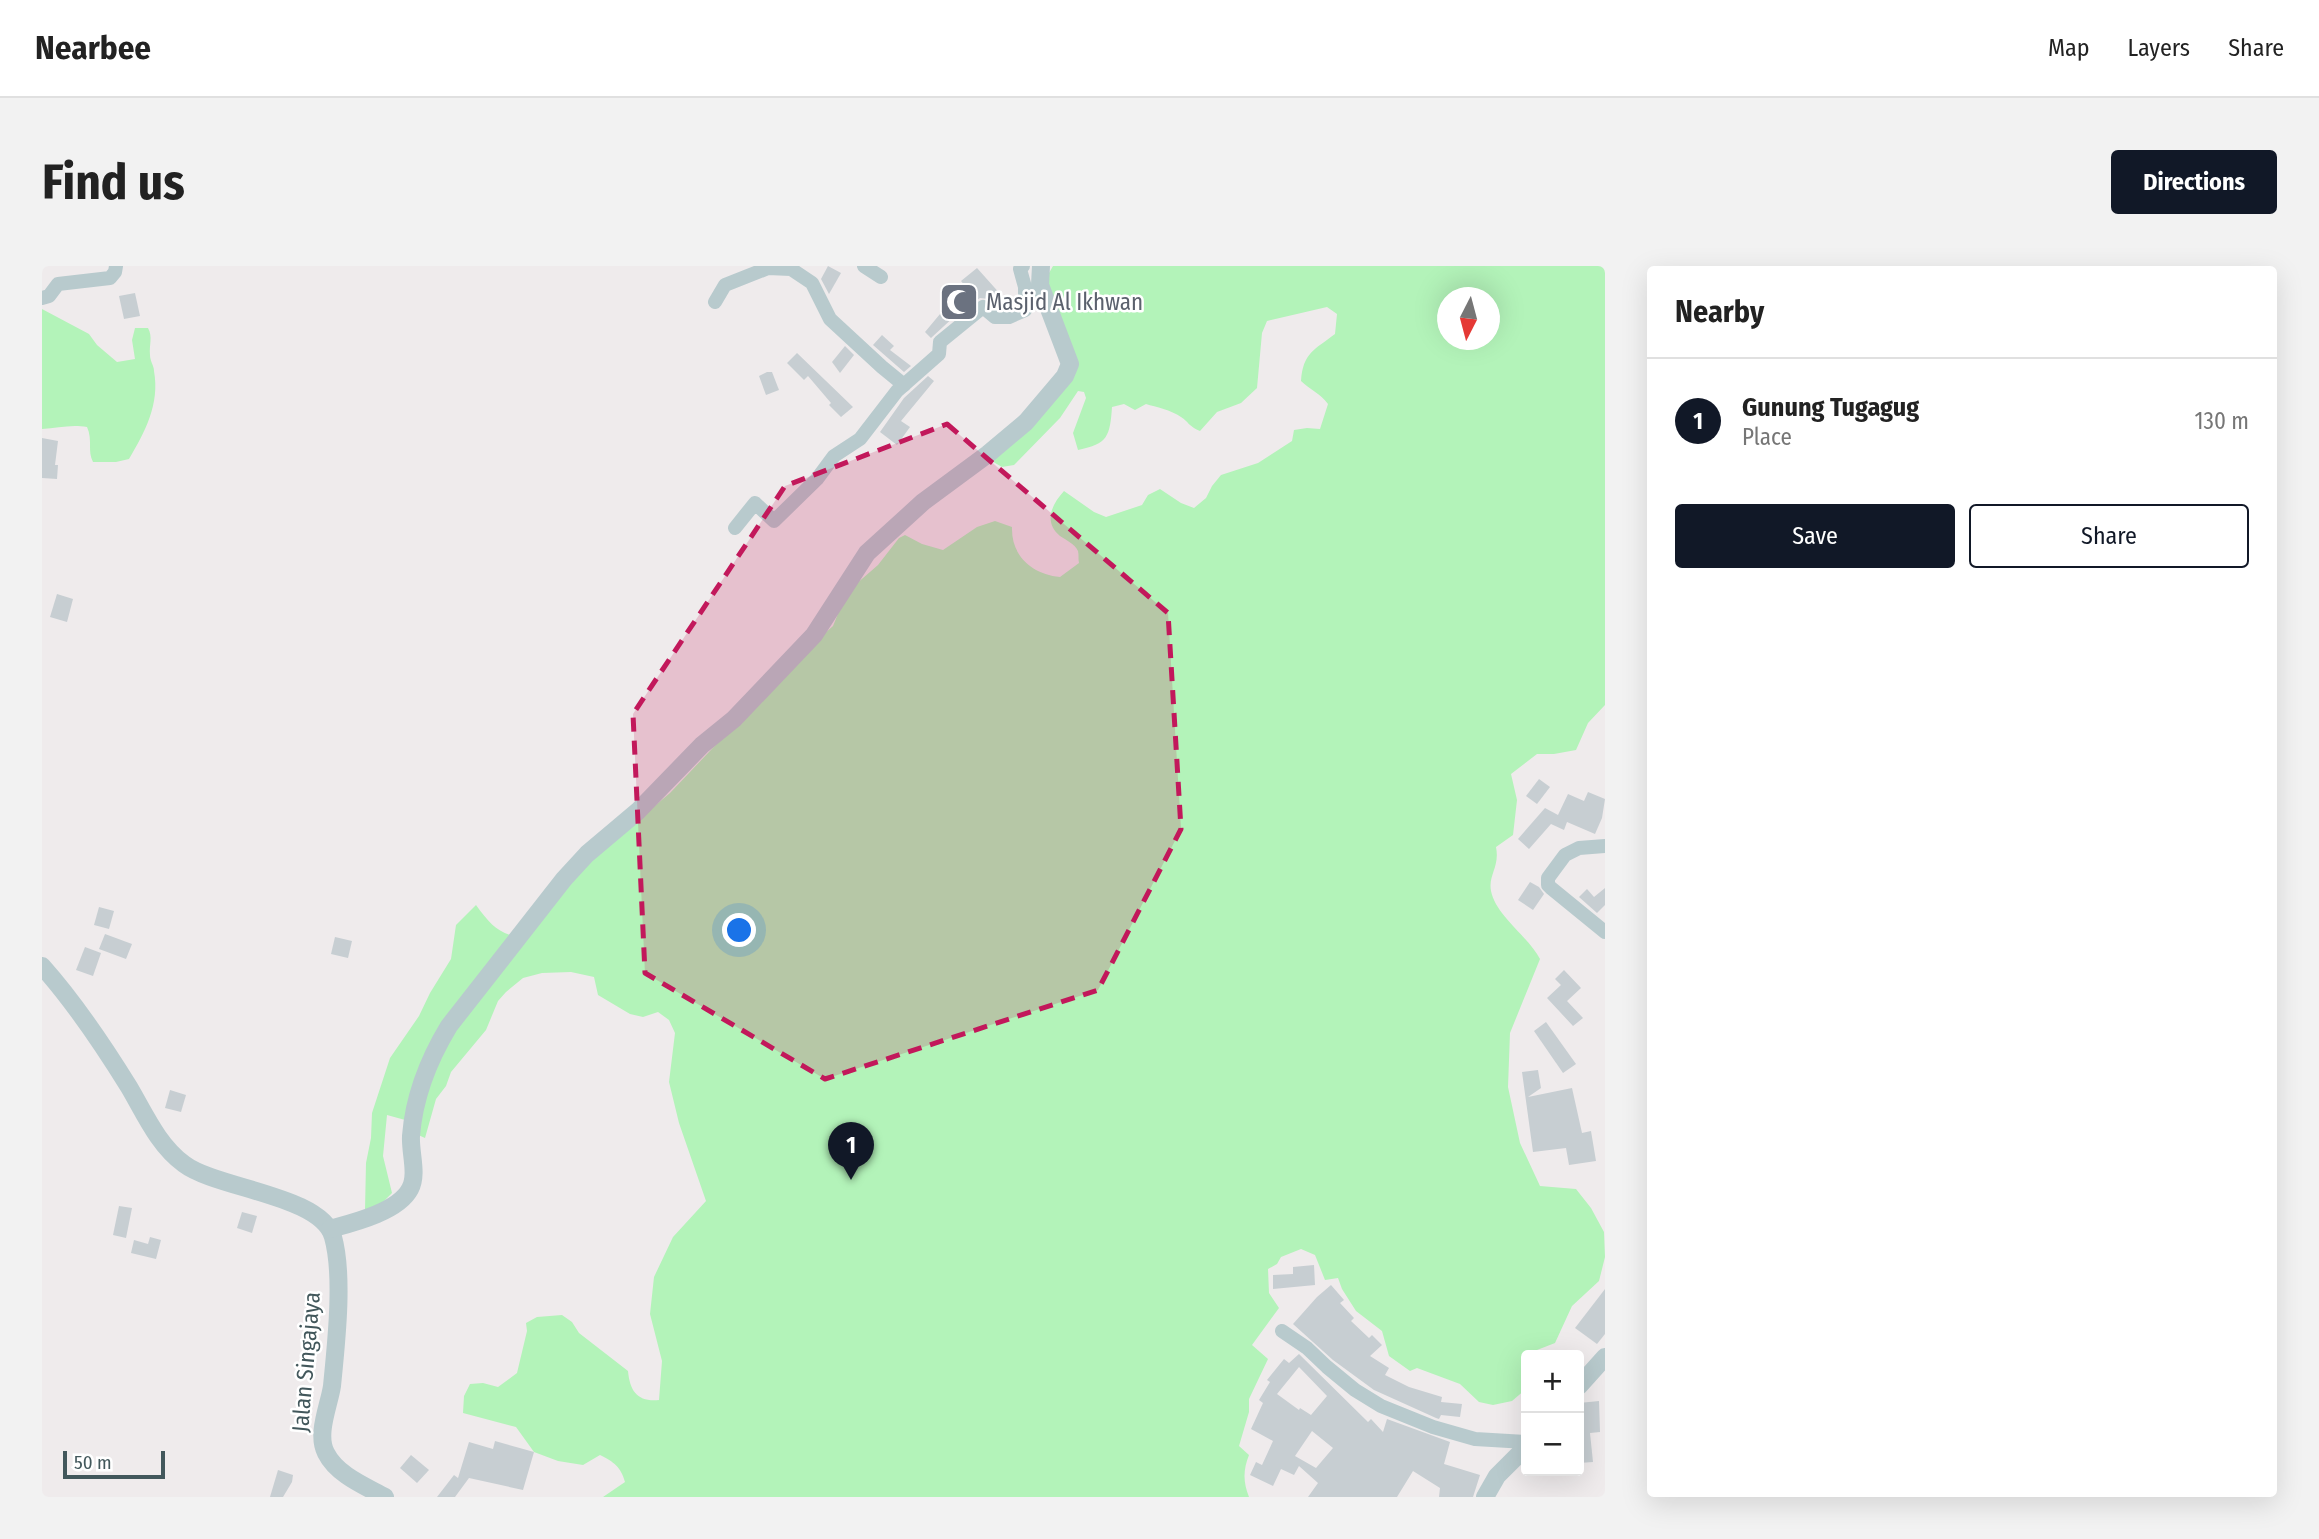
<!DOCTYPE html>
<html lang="en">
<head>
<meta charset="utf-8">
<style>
	:root { --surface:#fff; --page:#f2f2f2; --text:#222; --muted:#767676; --line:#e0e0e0; --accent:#111827 }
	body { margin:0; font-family:"Fira Sans Condensed",sans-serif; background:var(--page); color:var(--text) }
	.controls { position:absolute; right:21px; bottom:21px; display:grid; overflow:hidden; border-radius:7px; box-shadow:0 7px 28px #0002 }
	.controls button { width:63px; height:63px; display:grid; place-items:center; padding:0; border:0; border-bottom:2px solid var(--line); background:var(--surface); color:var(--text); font:35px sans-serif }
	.compass { position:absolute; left:1395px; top:21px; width:63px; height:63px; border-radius:50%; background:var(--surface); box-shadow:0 7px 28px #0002; rotate:186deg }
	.scale { position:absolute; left:21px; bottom:18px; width:102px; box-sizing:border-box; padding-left:7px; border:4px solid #42575b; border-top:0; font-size:19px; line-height:24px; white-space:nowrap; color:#42575b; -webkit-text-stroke:5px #fff; paint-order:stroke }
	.you { position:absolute; left:698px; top:665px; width:24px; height:24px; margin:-18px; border:5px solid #fff; border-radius:50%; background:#1a73e8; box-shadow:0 0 0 10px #1a73e833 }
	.badge { display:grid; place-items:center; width:46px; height:46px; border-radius:50%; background:var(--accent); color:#fff; font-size:23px; font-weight:700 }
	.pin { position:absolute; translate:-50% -58px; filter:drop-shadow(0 2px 4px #0008) }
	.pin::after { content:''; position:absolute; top:37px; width:24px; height:21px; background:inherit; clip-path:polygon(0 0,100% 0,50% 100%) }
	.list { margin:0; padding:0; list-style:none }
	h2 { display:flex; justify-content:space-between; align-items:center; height:91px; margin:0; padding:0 28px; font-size:30px }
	h2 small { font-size:23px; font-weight:400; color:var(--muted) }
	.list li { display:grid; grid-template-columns:46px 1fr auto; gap:21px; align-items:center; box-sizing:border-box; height:126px; padding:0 28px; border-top:2px solid var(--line) }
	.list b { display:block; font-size:26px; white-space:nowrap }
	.list p { margin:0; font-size:23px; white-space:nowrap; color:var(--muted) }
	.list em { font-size:23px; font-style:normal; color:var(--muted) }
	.actions { display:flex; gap:14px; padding:21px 28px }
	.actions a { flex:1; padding:16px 0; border:2px solid var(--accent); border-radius:7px; text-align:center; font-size:24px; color:var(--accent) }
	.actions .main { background:var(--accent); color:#fff }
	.map { position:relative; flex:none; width:1563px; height:1231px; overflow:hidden; border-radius:7px }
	header { display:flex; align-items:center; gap:42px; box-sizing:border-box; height:98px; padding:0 35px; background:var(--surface); border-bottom:2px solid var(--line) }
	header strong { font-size:33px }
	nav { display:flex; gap:38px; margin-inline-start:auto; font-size:24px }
	.intro { display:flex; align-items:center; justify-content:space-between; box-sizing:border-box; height:168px; padding:0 42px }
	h1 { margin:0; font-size:49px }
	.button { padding:18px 32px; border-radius:7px; background:var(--accent); color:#fff; font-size:24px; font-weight:700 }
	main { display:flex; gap:42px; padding:0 42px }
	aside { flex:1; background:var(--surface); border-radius:7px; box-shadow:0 7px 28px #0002 }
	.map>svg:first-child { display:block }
</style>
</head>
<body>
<header>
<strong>Nearbee</strong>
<nav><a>Map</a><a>Layers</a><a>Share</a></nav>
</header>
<div class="intro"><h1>Find us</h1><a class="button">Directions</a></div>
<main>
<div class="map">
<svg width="1563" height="1231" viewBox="0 0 1563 1231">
	<rect width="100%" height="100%" fill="#efebec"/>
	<g fill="#b3f3b9" fill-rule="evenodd">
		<path d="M1011 0H1563V439L1546 457 1534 484 1512 488H1495L1469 508 1475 534 1471 569 1454 581C1458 601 1446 609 1449 625 1454 650 1487 671 1498 693L1468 767 1466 821 1478 877 1498 920 1534 923 1549 942 1562 966 1563 991 1557 1015 1530 1040 1513 1077 1495 1084 1493 1089H1484V1123L1470 1135 1451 1139 1437 1136 1418 1118 1375 1102 1368 1105 1347 1090 1340 1065 1314 1045 1300 1023 1296 1012 1283 1014 1273 989 1259 983 1239 991 1235 998 1226 1003 1227 1027 1237 1042 1210 1079 1226 1093 1207 1133V1146L1197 1180 1207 1189C1201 1204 1201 1216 1207 1231H561L583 1216C579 1201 572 1196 558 1189L541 1199 516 1195 492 1186 474 1161 421 1147 422 1130 428 1118 441 1117 456 1121 475 1107 485 1065 484 1057 495 1051 520 1049 530 1056 537 1067 586 1105C588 1126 596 1136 617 1134L620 1095 608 1048 612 1011 631 971 664 935 637 857 627 816 633 767 627 754 616 746 601 751 588 748 556 729 552 711 529 706 500 707 481 712 464 726 456 735 444 764 409 806 404 820 394 833 383 872 374 868V857L345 849 341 890 350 927 338 939 323 944 324 897 329 872 330 847 348 792 377 750 388 727 409 693 414 659 434 639C450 661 457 668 484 673L544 598 628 527 763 385 791 360 800 338 813 319 836 299 857 272 863 269 880 278 901 284 935 261 953 255 970 261C969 290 990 308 1018 311L1037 297C1036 293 1037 289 1036 285 1033 278 1024 274 1018 270 1001 256 1010 238 1022 225L1052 246 1064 251 1100 239 1106 229 1118 223 1139 237 1152 242 1164 232 1170 220 1179 209 1216 197 1250 175 1252 164 1265 162 1278 163 1286 138C1278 127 1268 124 1259 115 1261 87 1272 84 1293 68L1295 48 1285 41 1225 55 1220 67 1215 122 1199 137 1175 146 1158 165C1145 159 1147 156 1139 151 1129 144 1114 141 1104 138L1093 144 1082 138 1070 141C1068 170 1066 178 1036 184L1031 167 1044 132 1042 126 1036 125 1018 152 972 199 960 201 948 194 1031 105 1007 19V7ZM1406 32H1448V74H1406Z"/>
		<path d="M0 43 47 68 55 79 75 96 93 93 90 74 93 62H106C111 71 107 79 108 89 108 95 112 100 112 105 118 138 103 166 87 193L74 196H51C45 185 51 174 45 161 29 158 16 162 0 163Z"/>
	</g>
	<g fill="#c7ced2" fill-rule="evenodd">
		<polygon points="786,0 799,7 787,28 779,13"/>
		<polygon points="935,2 969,40 956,41 947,33 938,32 914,49 889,72 883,66 908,36 906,33 924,21 919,15"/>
		<polygon points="93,27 98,50 82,53 77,30"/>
		<polygon points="840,69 852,80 848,84 869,100 862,106 831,79"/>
		<polygon points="803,80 812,89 798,107 790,96"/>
		<polygon points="755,87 811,141 799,151 787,139 789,137 766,110 762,114 745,97"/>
		<polygon points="725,106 730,106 737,124 724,129 717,110"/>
		<polygon points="886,110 892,115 859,155 868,161 855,179 838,166 862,132"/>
		<polygon points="0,172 16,175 13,199 16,199 15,213 0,212"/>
		<polygon points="15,328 31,333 25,356 8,351"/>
		<polygon points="1497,513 1508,521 1495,538 1484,530"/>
		<polygon points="1546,526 1563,533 1560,552 1553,568 1525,556 1522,564 1509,558 1487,583 1476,573 1503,542 1516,549 1526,528 1542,535"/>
		<polygon points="1488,616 1497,621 1502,628 1491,644 1476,634"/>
		<polygon points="1563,622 1563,639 1555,647 1537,631 1545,623 1552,631"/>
		<polygon points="57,641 72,645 67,663 52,659"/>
		<polygon points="63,668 90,678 84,693 57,683"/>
		<polygon points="293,671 310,675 306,692 289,688"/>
		<polygon points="43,681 59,687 51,710 34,704"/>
		<polygon points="1522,704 1539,722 1525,735 1541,752 1531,760 1505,732 1519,719 1513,713"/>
		<polygon points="1504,756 1534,798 1521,807 1492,765"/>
		<polygon points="1496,804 1499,822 1486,831 1530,822 1540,867 1549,865 1554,895 1527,899 1524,882 1491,886 1480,806"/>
		<polygon points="128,824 144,829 139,846 123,842"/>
		<polygon points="77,940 90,942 84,972 71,969"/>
		<polygon points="200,946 215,950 210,967 195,962"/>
		<polygon points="108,971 119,974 114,993 89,987 92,974 106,978"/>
		<polygon points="1272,999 1273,1019 1231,1023 1231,1009 1251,1008 1251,1001"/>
		<polygon points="1289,1019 1302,1034 1298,1037 1312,1052 1309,1055 1327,1072 1330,1069 1340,1079 1328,1090 1347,1102 1343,1109 1367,1121 1400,1131 1399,1136 1420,1138 1418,1151 1399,1149 1397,1153 1394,1152 1332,1124 1291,1094 1251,1058 1275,1031"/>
		<polygon points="1563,1023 1563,1068 1555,1078 1533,1062"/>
		<path d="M1257 1088 1326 1156 1329 1153 1341 1166 1345 1153 1408 1176 1402 1198 1438 1209 1431 1231H1397L1398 1222 1371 1205 1355 1231H1266L1276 1217 1257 1200 1252 1209 1239 1203 1231 1220 1208 1209 1214 1196 1220 1199 1231 1175 1209 1163 1221 1137 1217 1134 1228 1116 1225 1114 1242 1093 1247 1097ZM1257 1101 1285 1130 1269 1149 1258 1142 1257 1144 1235 1128ZM1270 1165 1291 1182 1274 1202 1253 1190Z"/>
		<polygon points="1557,1135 1558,1166 1548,1167 1551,1196 1537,1197 1537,1137"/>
		<polygon points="453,1175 492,1186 481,1224 427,1212 413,1231 395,1231 412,1209 416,1212 427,1176 451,1183"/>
		<polygon points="369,1189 387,1204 375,1217 358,1202"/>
		<polygon points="236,1204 251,1209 250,1216 241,1231 228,1231"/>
	</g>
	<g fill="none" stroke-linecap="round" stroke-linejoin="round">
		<g stroke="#b8cacd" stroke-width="14">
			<polyline points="822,0 839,11"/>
			<polyline points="0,32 7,30 16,18 68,12 73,6 74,0"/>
			<polyline points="673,36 683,19 726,2 749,3 770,17 788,53 840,101 862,119"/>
			<polyline points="693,262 713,237 732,255 775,213 792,190 818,173 855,125 897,88 898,76 941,41 953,51 967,51 983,44 983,21 978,3 981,0"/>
			<polyline points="1563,580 1537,582 1523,589 1506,612 1506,619 1509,622 1563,666"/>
			<polyline points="1240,1065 1265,1082 1285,1101 1313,1124 1339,1140 1391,1161 1433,1173 1484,1176"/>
		</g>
		<g stroke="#b8cacd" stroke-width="18">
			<path d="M0 700C33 737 61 779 87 821 103 848 116 879 142 898 175 923 279 929 291 971 302 1010 294 1079 290 1120 287 1140 274 1168 284 1187 295 1209 323 1220 343 1231"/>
			<path d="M288 963C310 957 356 946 368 923 376 908 368 887 369 870 372 831 387 793 407 760L522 613 545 588 596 545 660 479 692 453 772 369 825 287 881 236 946 188 984 156 1023 110 1028 98 998 19 999 0"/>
			<polyline points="1537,1120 1563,1091"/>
			<polyline points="1443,1231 1455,1210 1484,1181"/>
		</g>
	</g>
	<path fill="#c2185b" fill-opacity="0.2" stroke="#c2185b" stroke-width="5" stroke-dasharray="14 9" stroke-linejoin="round" d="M905 158 1126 347 1139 563 1056 724 783 813 603 707 591 448 743 220Z"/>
	<defs>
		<g id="mosque-square" transform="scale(2.0125)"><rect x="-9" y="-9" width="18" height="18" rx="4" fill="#6b7280" stroke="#fff"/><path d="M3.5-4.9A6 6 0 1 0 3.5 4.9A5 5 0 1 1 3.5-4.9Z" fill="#fff"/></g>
	</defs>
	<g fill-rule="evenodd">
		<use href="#mosque-square" x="917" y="36"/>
	</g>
	<g text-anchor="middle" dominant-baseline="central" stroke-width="5" stroke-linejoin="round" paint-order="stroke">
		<g font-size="23" fill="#5b616d" stroke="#fff" text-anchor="start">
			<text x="944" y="36">Masjid Al Ikhwan</text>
		</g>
		<g font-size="23" fill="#42575b" stroke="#fff">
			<text transform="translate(264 1096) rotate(-85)">Jalan Singajaya</text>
		</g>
	</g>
</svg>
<div class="controls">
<button>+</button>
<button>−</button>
</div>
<svg class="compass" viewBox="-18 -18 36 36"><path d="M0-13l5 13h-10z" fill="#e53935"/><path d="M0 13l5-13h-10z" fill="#767676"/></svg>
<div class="scale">50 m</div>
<div class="you"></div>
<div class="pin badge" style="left:809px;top:914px">1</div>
</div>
<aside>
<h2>Nearby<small></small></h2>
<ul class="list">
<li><span class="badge">1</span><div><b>Gunung Tugagug</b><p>Place</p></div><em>130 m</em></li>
</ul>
<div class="actions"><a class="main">Save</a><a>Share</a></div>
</aside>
</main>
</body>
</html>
